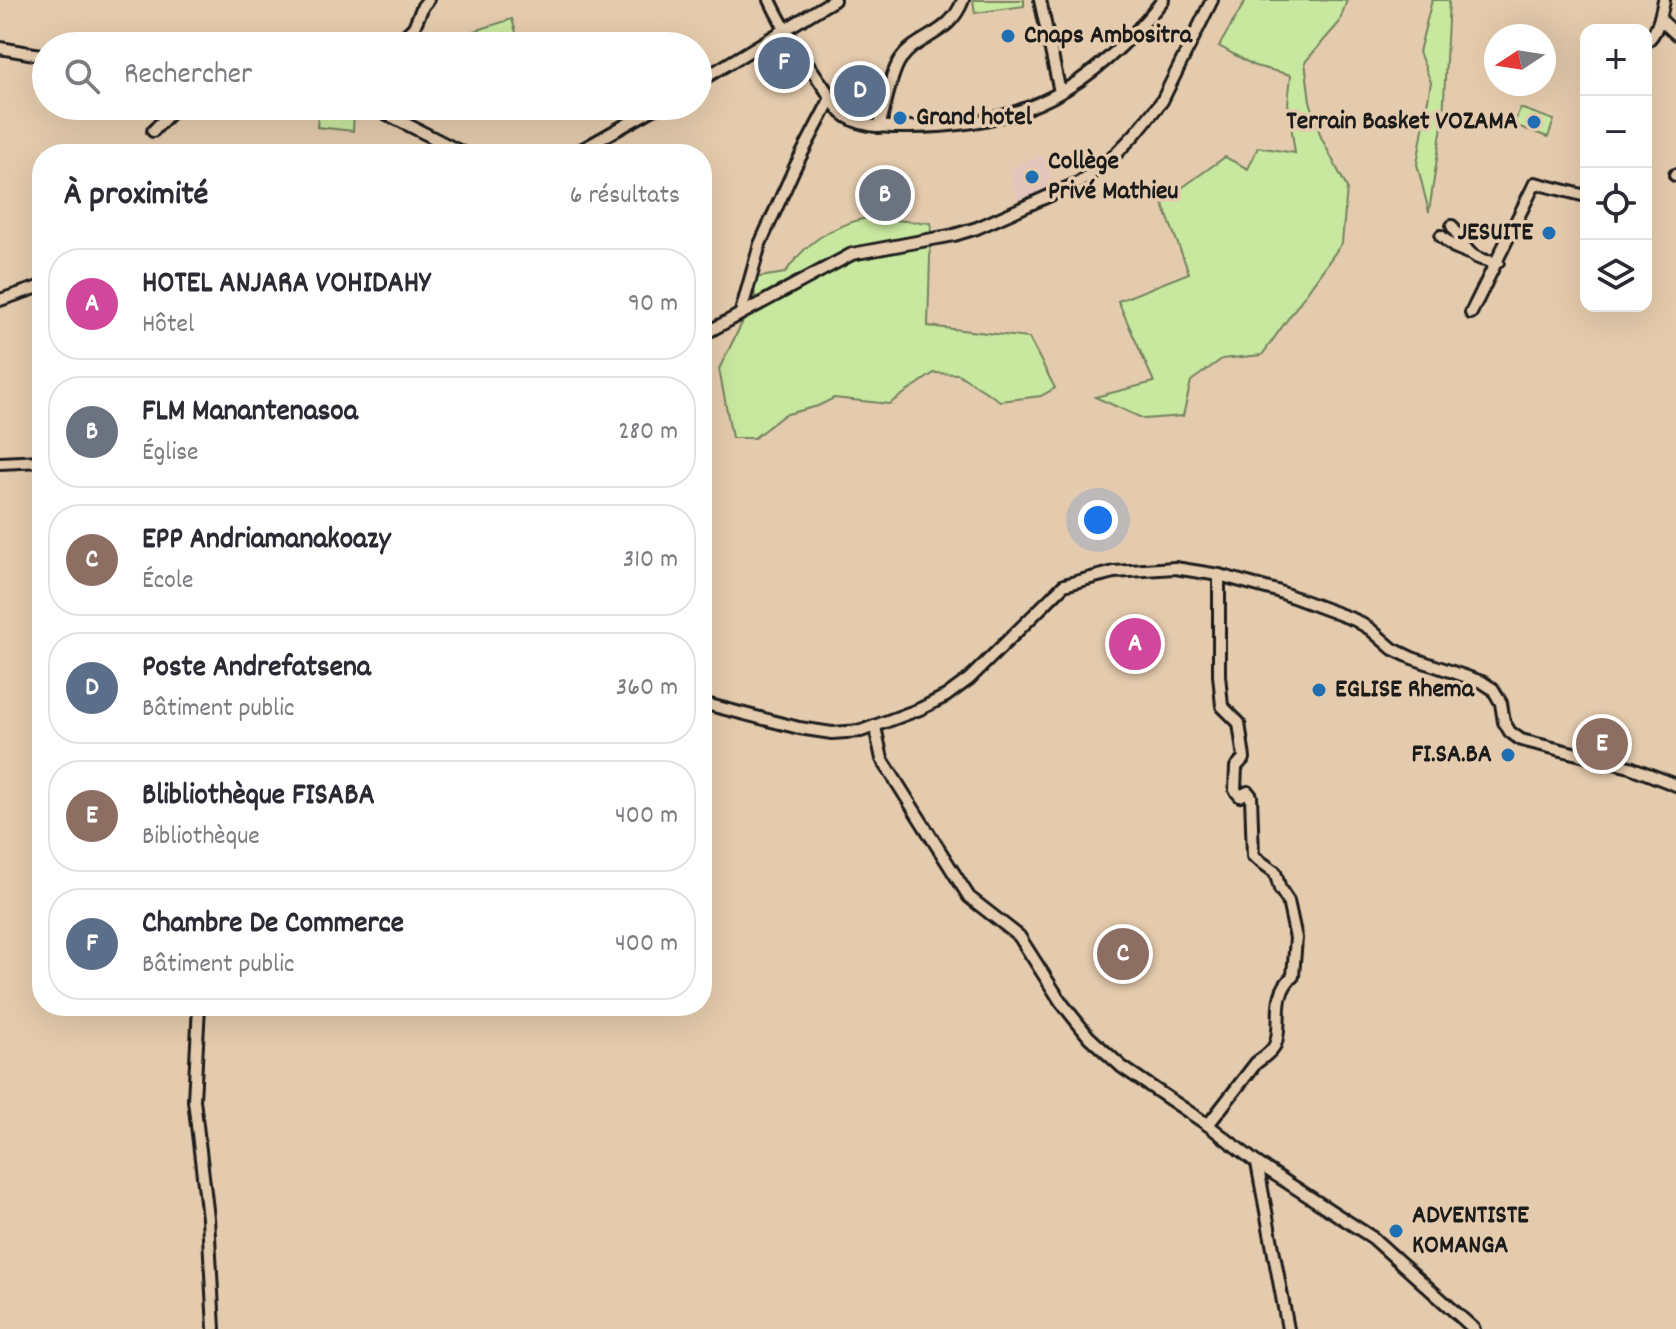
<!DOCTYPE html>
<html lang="fr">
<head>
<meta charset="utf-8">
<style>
	:root { --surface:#fff; --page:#f2f2f3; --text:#2b2b33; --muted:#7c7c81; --line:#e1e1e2; --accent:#b45309 }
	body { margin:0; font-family:Dekko,sans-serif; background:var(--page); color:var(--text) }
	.controls { position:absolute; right:24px; top:24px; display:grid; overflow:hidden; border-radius:16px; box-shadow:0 8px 32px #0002 }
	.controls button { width:72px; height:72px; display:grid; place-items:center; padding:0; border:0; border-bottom:2px solid var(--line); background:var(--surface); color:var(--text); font:40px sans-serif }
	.compass { position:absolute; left:1484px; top:24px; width:72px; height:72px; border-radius:50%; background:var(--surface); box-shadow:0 8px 32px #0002; rotate:258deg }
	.you { position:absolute; left:1098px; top:520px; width:28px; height:28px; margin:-20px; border:6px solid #fff; border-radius:50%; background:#1a73e8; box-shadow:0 0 0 12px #1a73e833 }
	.badge { display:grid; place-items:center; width:52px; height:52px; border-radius:50%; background:var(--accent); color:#fff; font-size:26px; font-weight:700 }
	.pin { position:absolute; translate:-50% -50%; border:4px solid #fff; box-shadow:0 2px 8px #0006 }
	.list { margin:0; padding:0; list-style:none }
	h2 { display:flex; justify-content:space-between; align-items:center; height:104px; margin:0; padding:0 32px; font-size:34px }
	h2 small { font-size:26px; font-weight:400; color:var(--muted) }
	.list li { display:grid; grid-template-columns:52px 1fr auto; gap:24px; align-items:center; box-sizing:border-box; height:112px; margin:0 16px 16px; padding:0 16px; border:2px solid var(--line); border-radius:32px }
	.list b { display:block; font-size:30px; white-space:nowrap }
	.list p { margin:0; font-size:26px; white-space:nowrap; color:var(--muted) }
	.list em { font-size:26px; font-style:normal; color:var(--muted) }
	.icon { flex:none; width:44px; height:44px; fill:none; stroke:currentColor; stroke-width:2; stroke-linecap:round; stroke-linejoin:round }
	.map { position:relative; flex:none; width:1676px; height:1329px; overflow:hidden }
	.search { position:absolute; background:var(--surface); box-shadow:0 8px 32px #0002; left:32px; top:32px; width:680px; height:88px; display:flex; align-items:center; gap:20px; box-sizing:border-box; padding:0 28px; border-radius:44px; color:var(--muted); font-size:30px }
	.panel { position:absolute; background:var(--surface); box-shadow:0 8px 32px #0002; left:32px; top:144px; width:680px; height:872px; border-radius:32px }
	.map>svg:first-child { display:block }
</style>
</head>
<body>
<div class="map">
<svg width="1676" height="1329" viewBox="0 0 1676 1329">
	<rect width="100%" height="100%" fill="#e5cbad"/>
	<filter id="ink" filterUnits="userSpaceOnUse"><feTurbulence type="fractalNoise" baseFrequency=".0125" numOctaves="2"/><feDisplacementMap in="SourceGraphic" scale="16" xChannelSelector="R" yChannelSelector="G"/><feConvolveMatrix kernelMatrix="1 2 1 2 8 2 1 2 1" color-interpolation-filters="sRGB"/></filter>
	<g filter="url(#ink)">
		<g fill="#e4c5bc">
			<polygon points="1042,155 1056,185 1018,205 1009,169"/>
			<polygon points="1111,941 1140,956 1135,968 1106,953"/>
		</g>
		<g fill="#c8e79f" stroke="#72825e" stroke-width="2">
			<polygon points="973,0 1024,0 1024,6 975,13"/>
			<polygon points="1246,0 1347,0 1339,23 1305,62 1310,101 1321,137 1347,188 1342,243 1262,355 1222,359 1191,381 1183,416 1144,419 1095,397 1154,382 1118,301 1189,273 1162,202 1225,157 1248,169 1258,147 1295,153 1288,103 1291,75 1255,66 1219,46"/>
			<polygon points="1432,0 1449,0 1443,119 1429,212 1417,164 1431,82 1419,52"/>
			<polygon points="512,19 520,46 468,46 465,34"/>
			<polygon points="319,108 354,112 353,131 317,127"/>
			<polygon points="1520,108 1554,120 1548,137 1514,125"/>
			<path d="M866 218 931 223 928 326 1029 338 1055 388 1041 396 1000 401 958 374 934 373 889 404 834 398 818 406 784 415 754 438H732L719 369 755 297 753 278 785 273C806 242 830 227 866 218Z"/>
		</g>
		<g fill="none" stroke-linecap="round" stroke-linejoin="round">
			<g stroke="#1c1c1c" stroke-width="16">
				<g id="minor">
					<path d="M770 0C784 30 802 56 821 83 828 92 834 105 842 113 859 128 886 127 907 127 1022 128 1092 89 1163 0"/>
					<polyline points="1040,0 1060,92"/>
					<polyline points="1660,19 1676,34"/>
					<path d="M1646 42C1658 33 1661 14 1664 0"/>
					<polyline points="394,46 414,27 423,6 428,0"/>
					<polyline points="0,48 46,56"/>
					<polyline points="698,82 834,0"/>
					<polyline points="371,106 465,154"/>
					<path d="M879 127C885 108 890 75 900 60 918 34 949 37 963 0"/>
					<polyline points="153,131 177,106"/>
					<polyline points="574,154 659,106"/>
					<polyline points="1675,175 1676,175"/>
					<path d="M1452 226C1466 249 1469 261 1498 262"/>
					<polyline points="1441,236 1454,247 1468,253"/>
					<polyline points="0,300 42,286"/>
					<polyline points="741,312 760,244 795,167 831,98"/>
					<polyline points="1471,313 1535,183 1586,196"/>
					<polyline points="702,335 852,254 954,235 977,228 1080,182 1112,158 1135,134 1162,101 1212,0"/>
					<polyline points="0,463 42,461"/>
					<polyline points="702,703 799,728 832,733 861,731 920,709 946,696 969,679 1064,585 1114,572 1175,568 1219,575 1277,591 1355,620 1370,629 1393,649 1412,658 1482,682 1493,689 1501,703 1504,722 1510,732 1521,740 1630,767 1676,785"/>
					<polyline points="875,727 882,759 969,897 1019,936 1061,1002 1089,1037 1122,1067 1208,1125 1257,1163 1373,1238 1474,1329"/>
					<polyline points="199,1006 194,1100 208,1218 214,1329"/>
					<path d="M1208 1125 1256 1063C1262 1058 1271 1053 1275 1045 1284 1023 1270 997 1293 976L1296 938 1288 901 1280 889 1275 872 1253 856 1251 796 1248 792 1240 796 1235 790 1236 767 1244 758 1239 723 1222 706 1219 675V575"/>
					<polyline points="1257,1163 1288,1329"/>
				</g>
			</g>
			<use href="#minor" stroke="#e5cbad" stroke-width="10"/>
		</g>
	</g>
	<g fill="#1f6fb2" stroke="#e5cbad" stroke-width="3">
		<circle cx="1008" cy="36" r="8"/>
		<circle cx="900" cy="118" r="8"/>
		<circle cx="1534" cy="122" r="8"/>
		<circle cx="1032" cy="177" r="8"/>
		<circle cx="1549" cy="233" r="8"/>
		<circle cx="1319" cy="690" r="8"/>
		<circle cx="1508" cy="755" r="8"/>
		<circle cx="1396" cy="1231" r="8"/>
	</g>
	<g text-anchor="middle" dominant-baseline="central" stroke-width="7" stroke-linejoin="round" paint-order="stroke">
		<g font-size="26" font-weight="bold" fill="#1c1c1c" stroke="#e5cbad" text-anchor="start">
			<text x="1024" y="36">Cnaps Ambositra</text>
			<text x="916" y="118">Grand hotel</text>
			<text x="1518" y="122" text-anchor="end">Terrain Basket VOZAMA</text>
			<text x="1048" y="162">Collège<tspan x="1048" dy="30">Privé Mathieu</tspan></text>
			<text x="1533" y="233" text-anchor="end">JESUITE</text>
			<text x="1335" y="690">EGLISE Rhema</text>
			<text x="1492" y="755" text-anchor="end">FI.SA.BA</text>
			<text x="1412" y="1216">ADVENTISTE<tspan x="1412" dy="30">KOMANGA</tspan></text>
		</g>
	</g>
</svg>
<div class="controls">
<button>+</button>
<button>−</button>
<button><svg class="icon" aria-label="locate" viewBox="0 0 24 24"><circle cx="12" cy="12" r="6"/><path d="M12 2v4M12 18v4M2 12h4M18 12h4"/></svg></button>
<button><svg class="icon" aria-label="layers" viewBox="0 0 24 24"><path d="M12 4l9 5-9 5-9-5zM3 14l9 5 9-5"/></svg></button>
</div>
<svg class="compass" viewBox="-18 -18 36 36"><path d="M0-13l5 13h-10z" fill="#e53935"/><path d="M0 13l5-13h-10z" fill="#7c7c81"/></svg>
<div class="you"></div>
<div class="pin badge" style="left:1135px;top:644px;background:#d1479c">A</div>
<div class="pin badge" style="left:885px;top:195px;background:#6b7280">B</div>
<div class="pin badge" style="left:1123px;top:954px;background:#8d6e63">C</div>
<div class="pin badge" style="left:860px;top:91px;background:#5c6f8a">D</div>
<div class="pin badge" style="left:1602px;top:744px;background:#8d6e63">E</div>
<div class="pin badge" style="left:784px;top:63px;background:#5c6f8a">F</div>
<div class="search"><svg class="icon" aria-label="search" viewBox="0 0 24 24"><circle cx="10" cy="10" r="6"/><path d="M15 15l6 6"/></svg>Rechercher</div>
<section class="panel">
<h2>À proximité<small>6 résultats</small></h2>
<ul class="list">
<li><span class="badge" style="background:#d1479c">A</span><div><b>HOTEL ANJARA VOHIDAHY</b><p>Hôtel</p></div><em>90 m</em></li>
<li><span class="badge" style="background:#6b7280">B</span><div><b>FLM Manantenasoa</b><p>Église</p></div><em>280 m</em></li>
<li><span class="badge" style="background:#8d6e63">C</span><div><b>EPP Andriamanakoazy</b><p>École</p></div><em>310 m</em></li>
<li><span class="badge" style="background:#5c6f8a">D</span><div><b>Poste Andrefatsena</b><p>Bâtiment public</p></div><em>360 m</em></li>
<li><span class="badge" style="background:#8d6e63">E</span><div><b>Blibliothèque FISABA</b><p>Bibliothèque</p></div><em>400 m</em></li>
<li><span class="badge" style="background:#5c6f8a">F</span><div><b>Chambre De Commerce</b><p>Bâtiment public</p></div><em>400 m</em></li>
</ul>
</section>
</div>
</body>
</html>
